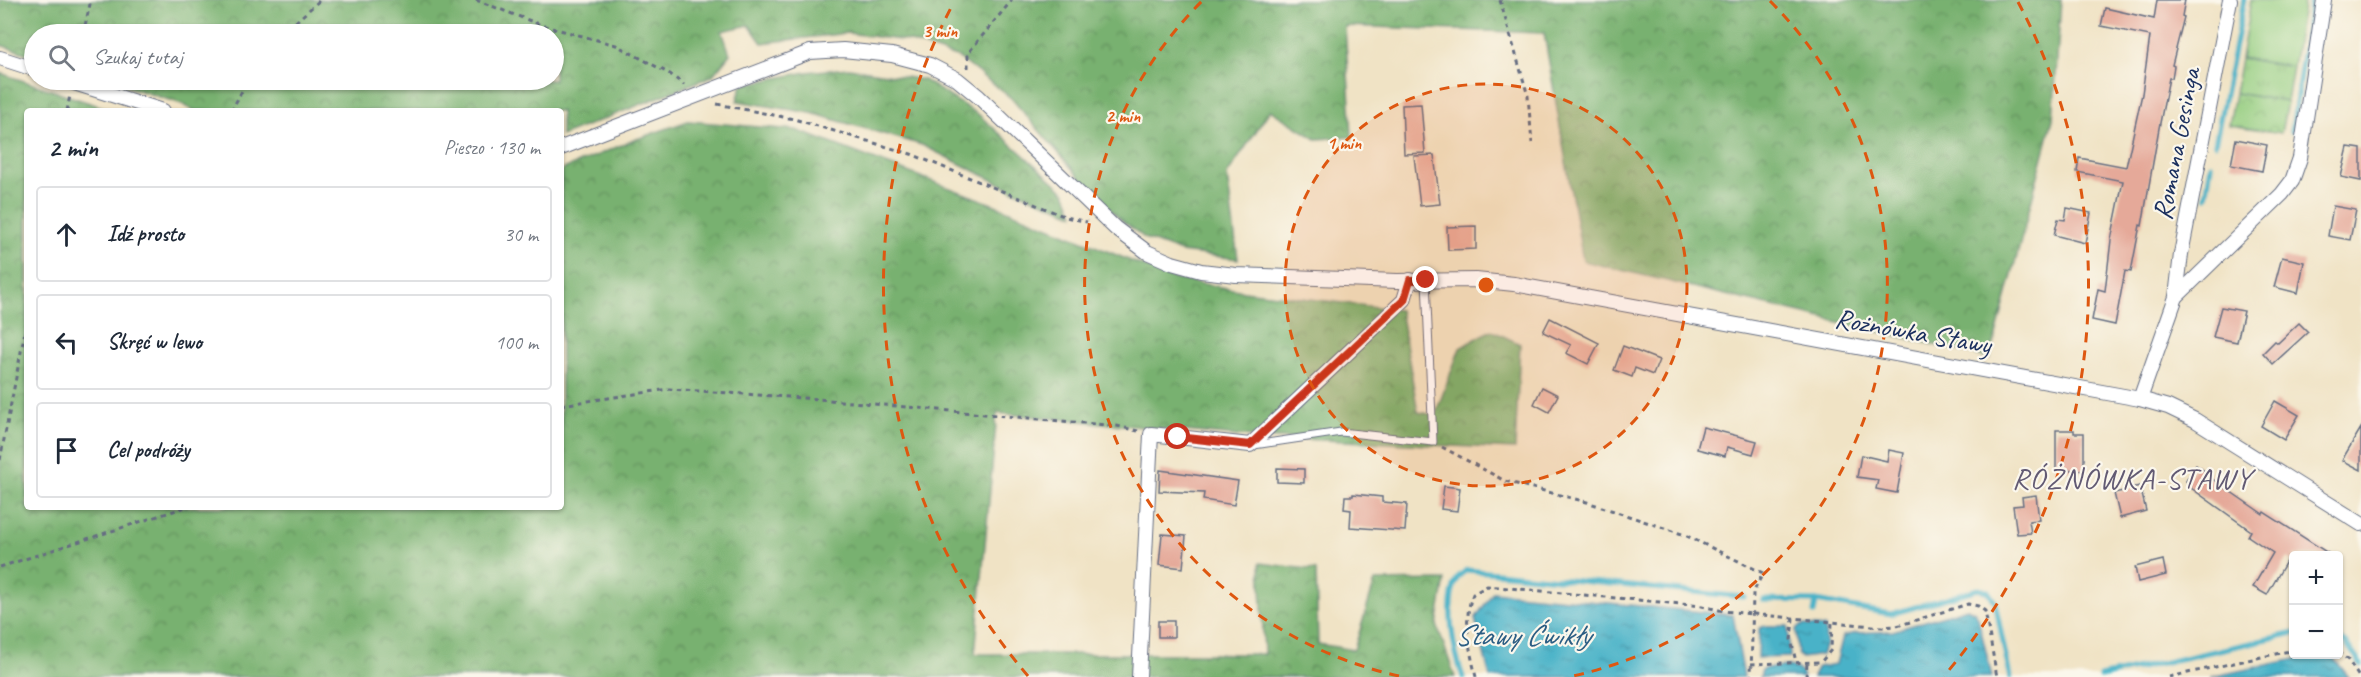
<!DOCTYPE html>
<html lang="pl">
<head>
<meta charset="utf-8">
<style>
	:root { --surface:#fff; --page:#f2f2f3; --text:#1f2937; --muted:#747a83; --line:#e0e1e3 }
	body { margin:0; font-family:Caveat,sans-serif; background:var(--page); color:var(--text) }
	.controls { position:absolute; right:18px; bottom:18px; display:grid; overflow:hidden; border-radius:6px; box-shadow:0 2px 4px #0004 }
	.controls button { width:54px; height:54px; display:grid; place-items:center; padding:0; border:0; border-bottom:2px solid var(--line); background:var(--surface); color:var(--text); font:30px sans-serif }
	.stop { position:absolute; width:18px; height:18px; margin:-14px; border:4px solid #c8321e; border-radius:50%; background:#fff }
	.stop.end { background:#c8321e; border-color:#fff; box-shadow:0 2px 6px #0008 }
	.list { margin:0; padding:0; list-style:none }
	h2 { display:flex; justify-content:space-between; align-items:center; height:78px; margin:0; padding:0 24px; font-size:26px }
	h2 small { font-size:20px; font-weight:400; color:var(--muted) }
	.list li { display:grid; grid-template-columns:39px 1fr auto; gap:18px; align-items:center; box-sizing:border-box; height:96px; margin:0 12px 12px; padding:0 12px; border:2px solid var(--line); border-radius:6px }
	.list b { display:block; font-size:22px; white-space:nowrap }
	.list em { font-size:20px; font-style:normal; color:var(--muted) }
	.icon { flex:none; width:33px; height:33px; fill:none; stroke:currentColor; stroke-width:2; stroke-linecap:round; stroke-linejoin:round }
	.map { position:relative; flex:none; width:2361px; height:677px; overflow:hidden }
	.search { position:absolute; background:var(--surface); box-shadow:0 2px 4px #0004; left:24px; top:24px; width:540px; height:66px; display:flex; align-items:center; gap:15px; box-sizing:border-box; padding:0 21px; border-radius:33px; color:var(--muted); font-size:22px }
	.panel { position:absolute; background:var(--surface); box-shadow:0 2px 4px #0004; left:24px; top:108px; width:540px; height:402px; border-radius:6px }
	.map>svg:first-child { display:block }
</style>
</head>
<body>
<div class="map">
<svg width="2361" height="677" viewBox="0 0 2361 677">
	<defs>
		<pattern id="grass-tufts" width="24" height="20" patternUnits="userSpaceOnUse" patternTransform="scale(1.5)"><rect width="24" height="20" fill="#96ce81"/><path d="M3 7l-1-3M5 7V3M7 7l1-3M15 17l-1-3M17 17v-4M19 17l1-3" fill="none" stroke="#81b172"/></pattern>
		<pattern id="forest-crowns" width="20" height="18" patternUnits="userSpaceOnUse" patternTransform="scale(1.5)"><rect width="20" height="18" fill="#78b16f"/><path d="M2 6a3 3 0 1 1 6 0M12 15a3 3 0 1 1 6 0" fill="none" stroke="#62905e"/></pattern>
		<pattern id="park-crowns" width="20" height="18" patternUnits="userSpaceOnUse" patternTransform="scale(1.5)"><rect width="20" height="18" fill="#96ce81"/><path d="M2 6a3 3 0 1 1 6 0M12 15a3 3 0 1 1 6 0" fill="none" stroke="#81b172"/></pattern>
		<pattern id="water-ripples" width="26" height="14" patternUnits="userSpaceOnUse" patternTransform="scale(1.5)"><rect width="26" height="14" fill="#49b2c8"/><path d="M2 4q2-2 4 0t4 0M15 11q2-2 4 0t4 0" fill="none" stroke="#3c91a6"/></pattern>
	</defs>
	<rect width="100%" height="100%" fill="#fbf7ec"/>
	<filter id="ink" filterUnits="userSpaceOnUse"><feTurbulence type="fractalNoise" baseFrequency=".0167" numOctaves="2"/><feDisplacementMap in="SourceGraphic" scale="12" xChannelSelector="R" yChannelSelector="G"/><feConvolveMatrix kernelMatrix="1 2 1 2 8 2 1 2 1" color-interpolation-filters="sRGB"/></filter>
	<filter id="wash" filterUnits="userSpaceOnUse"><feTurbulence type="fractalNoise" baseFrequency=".008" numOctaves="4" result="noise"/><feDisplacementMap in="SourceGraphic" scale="24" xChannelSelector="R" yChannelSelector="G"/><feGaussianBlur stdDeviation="1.35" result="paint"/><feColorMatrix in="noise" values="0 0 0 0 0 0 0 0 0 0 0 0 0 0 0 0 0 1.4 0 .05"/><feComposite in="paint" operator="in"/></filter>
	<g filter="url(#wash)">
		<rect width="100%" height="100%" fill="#f0e3c5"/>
		<polygon fill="url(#grass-tufts)" stroke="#587e70" stroke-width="1.5" points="2241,58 2293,67 2287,102 2235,93"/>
		<g fill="url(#forest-crowns)" stroke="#4a7066" stroke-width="1.5">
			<polygon points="0,0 2061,0 2053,119 1990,358 1583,261 1544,33 1345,26 1352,137 1316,139 1270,110 1227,175 1238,259 1181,252 1146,239 1120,219 1082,180 1011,98 959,58 908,41 848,33 762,43 749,25 722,31 730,54 712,76 561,136 561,111 195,111 182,104 107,80 554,80 554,34 34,34 34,56 0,45"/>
			<polygon points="849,68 924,80 979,115 1065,192 1074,214 1013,190 922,145 811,113 737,101 742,85 806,72"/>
			<polygon points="0,73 114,111 27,111 27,507 561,507 561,170 634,140 688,121 796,130 995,205 1175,279 1244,291 1400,310 1418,412 1435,415 1460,348 1491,330 1520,344 1515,449 1237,436 997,413 975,654 1264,654 1260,563 1316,570 1318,644 1354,650 1375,581 1445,580 1437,625 1455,677 0,677"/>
		</g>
		<polygon fill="url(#park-crowns)" stroke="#587e70" stroke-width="1.5" points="2235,93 2287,102 2281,133 2229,125"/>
		<polygon fill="#96ce81" stroke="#587e70" stroke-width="1.5" points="2251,0 2304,0 2293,67 2241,58"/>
		<g fill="url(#water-ripples)" stroke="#327093" stroke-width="1.5">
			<polygon points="1493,592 1733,615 1744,677 1490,677 1475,619"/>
			<polygon points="1967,608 1975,612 1978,618 1992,677 1813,677 1818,667 1836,664 1843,636 1856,633 1893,631"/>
			<polygon points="1804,625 1825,627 1826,644 1822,655 1802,658 1798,655 1796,630 1798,627"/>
			<polygon points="1764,626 1788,626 1790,657 1758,658 1759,629"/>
			<polygon points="2315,655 2334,659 2349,677 2210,677"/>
			<path d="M1789 666C1797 667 1801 670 1803 677H1760L1762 670 1766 668Z"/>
		</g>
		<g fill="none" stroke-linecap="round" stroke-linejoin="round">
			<g stroke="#49b2c8" stroke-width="5">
				<polyline points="2292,131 2311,0"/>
				<polyline points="2215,144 2244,0"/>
				<polyline points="2206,197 2211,165"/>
				<polyline points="1763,600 1816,601 1891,614 1978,589 1988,591 1995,602 2010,677"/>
				<polyline points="1814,613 1816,601"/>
				<polyline points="2338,638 2346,643 2361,665"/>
				<path d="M1463 677C1454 653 1444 603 1457 579 1458 576 1464 572 1467 570L1744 597"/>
				<polyline points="2100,677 2294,633"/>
			</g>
		</g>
		<g id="blocks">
			<g fill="#e5a999">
				<polygon points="2157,0 2185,0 2182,16 2184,17 2172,65 2174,66 2172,78 2169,78 2159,128 2142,226 2140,225 2131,272 2125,271 2115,325 2092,320 2098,289 2105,291 2111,240 2123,181 2077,172 2079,158 2126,167 2142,94 2150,36 2101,26 2105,8 2154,19"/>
				<polygon points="1421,104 1425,153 1404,154 1402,105"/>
				<polygon points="2236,139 2267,145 2262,171 2231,165"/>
				<polygon points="2348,147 2361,149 2361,181 2341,177"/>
				<polygon points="1434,155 1440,204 1420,206 1414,156"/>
				<polygon points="2333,206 2356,210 2350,240 2328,236"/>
				<polygon points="2067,208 2091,213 2085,243 2054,235 2058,219 2065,220"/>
				<polygon points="1476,226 1476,249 1448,250 1447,227"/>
				<polygon points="2282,257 2304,262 2298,293 2274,287"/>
				<polygon points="2221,307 2244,311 2237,342 2213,337"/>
				<polygon points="1550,318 1599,343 1588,364 1566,353 1571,345 1543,332"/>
				<polygon points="2299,323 2308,332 2273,364 2263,353 2275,341 2278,343"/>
				<polygon points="1623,346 1659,360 1653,375 1635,368 1632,377 1614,370"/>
				<polygon points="1542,387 1558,395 1549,412 1534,404"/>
				<polygon points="2275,401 2299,415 2284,440 2261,426"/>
				<polygon points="1703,427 1757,441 1753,454 1727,447 1725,456 1697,449"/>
				<polygon points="2361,428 2361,470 2342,460"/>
				<polygon points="2056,430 2074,430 2074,433 2084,433 2084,470 2056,470"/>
				<polygon points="1889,450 1904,453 1897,493 1876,489 1878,480 1857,477 1861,455 1887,461"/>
				<polygon points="2196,465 2209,474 2208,476 2263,514 2264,512 2331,555 2294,555 2294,562 2288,558 2267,595 2253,587 2273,553 2248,536 2251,531 2191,488 2186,481"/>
				<polygon points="1277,468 1304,469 1304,483 1277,482"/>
				<polygon points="1160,470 1238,481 1234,505 1203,500 1204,493 1159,491"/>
				<polygon points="2126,485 2131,488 2140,486 2146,511 2120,518 2114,493 2123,491"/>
				<polygon points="1444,486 1460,488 1457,511 1441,509"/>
				<polygon points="1353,494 1382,497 1382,502 1407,504 1405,531 1350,527 1351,510 1344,509 1345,496 1353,496"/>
				<polygon points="2036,495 2039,520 2029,521 2031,533 2017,534 2013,506 2023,505 2022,497"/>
				<polygon points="1162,534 1186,536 1183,568 1159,565"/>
				<polygon points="2163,560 2166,575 2138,582 2135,567"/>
				<rect x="1158" y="621" width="16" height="16"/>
			</g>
		</g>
	</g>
	<g filter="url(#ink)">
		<use href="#blocks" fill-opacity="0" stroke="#666e82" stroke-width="1.5"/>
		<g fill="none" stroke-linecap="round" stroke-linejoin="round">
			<g stroke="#666e82" stroke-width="9">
				<polyline id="service" points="1254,445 1341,432 1433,442 1426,280"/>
			</g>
			<g stroke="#666e82" stroke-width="16">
				<g id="minor">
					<polyline points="0,58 34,69"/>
					<polyline points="65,80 163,111"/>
					<polyline points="561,148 810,52 843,50 892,55 930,65 957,79 979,97 1115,228 1147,252 1172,263 1201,271 1236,275 1397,281 1476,280 1514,284 2140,399 2168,407 2195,420 2361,524"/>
					<polyline points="2176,297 2282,194 2292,181 2300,158 2324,0"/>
					<polyline points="2140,399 2176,297 2181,254 2230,0"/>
					<polyline points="1139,677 1151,434 1250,445 1404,300 1410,280"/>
				</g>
			</g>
			<g stroke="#666e82" stroke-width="3" stroke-dasharray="4.5 4.5" stroke-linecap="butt">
				<polyline points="476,0 541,25 616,45 670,74 684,85"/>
				<polyline points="1500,0 1528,96 1532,143"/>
				<polyline points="83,34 91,0"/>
				<polyline points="282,34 320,0"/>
				<polyline points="968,68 968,53 1012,0"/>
				<polyline points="717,104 794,119 911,154 1066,217 1087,222"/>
				<polyline points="67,111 70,95"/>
				<polyline points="231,111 248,80"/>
				<polyline points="561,405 669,389 818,399 1117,426 1138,431"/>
				<polyline points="1442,447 1505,481 1587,502 1685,535 1763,573 1753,593 1751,677"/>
				<polyline points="0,460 27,321"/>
				<polyline points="0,567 186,507"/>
				<polyline points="1793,618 1791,640 1796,662"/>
				<polyline points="2338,652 2348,660 2359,677"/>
				<polyline points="1751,664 1821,662 1831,650 1832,622"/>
				<path d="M1476 677C1470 651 1462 620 1473 594L1487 586 1702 606 1723 611 1882 627 1897 626 1968 604 1978 606 1985 611 1997 677"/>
				<polyline points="1806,677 1807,662"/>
				<polyline points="2169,677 2294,650"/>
			</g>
			<use href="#service" stroke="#fff" stroke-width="7"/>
			<use href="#minor" stroke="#fff" stroke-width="14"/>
		</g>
	</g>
	<g fill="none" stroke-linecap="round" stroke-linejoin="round" filter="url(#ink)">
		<polyline stroke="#c8321e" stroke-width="8" points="1178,437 1250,445 1404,300 1410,280 1426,280"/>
	</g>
	<circle cx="1486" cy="285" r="201" fill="#de5710" fill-opacity=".12"/>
	<g fill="none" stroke="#de5710" stroke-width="3" stroke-dasharray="10 8">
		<circle cx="1486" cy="285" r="201"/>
		<path d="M1399 676A401 401 0 0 1 1202 1M1770 1A401 401 0 0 1 1573 676"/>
		<path d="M1028 676A602 602 0 0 1 954 2M2018 2A602 602 0 0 1 1944 676"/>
	</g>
	<g text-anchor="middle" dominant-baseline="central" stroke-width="4.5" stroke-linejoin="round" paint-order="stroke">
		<g font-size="28" fill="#1b2f5e" stroke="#fbf7ec">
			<text transform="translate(2176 144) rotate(-79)">Romana Gesinga</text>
			<text transform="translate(1913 331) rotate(10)">Rożnówka Stawy</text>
		</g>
		<g font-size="30" letter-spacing="1.5" fill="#625a73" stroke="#fbf7ec">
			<text x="2132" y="478">RÓŻNÓWKA-STAWY</text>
		</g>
		<g font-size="30" font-style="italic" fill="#2b5d83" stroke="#fbf7ec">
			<text x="1522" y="635">Stawy Ćwikły</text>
		</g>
	</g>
	<circle cx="1486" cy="285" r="9" fill="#de5710" stroke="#fbf7ec" stroke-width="3"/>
	<g font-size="18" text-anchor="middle" font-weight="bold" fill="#de5710" stroke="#fbf7ec" stroke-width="4.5" stroke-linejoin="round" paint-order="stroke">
		<text x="940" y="37">3 min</text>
		<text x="1123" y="122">2 min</text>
		<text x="1344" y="149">1 min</text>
	</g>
</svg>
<div class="controls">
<button>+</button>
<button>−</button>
</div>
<div class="stop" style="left:1178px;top:437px"></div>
<div class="stop end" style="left:1426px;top:280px"></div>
<div class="search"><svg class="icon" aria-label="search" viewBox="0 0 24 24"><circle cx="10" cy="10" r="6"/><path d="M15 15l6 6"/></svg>Szukaj tutaj</div>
<section class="panel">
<h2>2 min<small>Pieszo · 130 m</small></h2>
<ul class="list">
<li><svg class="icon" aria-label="ahead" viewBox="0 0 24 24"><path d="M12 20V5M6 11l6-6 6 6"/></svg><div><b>Idź prosto</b></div><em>30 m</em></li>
<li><svg class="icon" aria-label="left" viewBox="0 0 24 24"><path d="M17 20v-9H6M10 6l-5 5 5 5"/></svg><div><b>Skręć w lewo</b></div><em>100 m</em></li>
<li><svg class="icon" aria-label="arrive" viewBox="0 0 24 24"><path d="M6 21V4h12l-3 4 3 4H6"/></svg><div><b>Cel podróży</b></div></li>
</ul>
</section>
</div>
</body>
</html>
